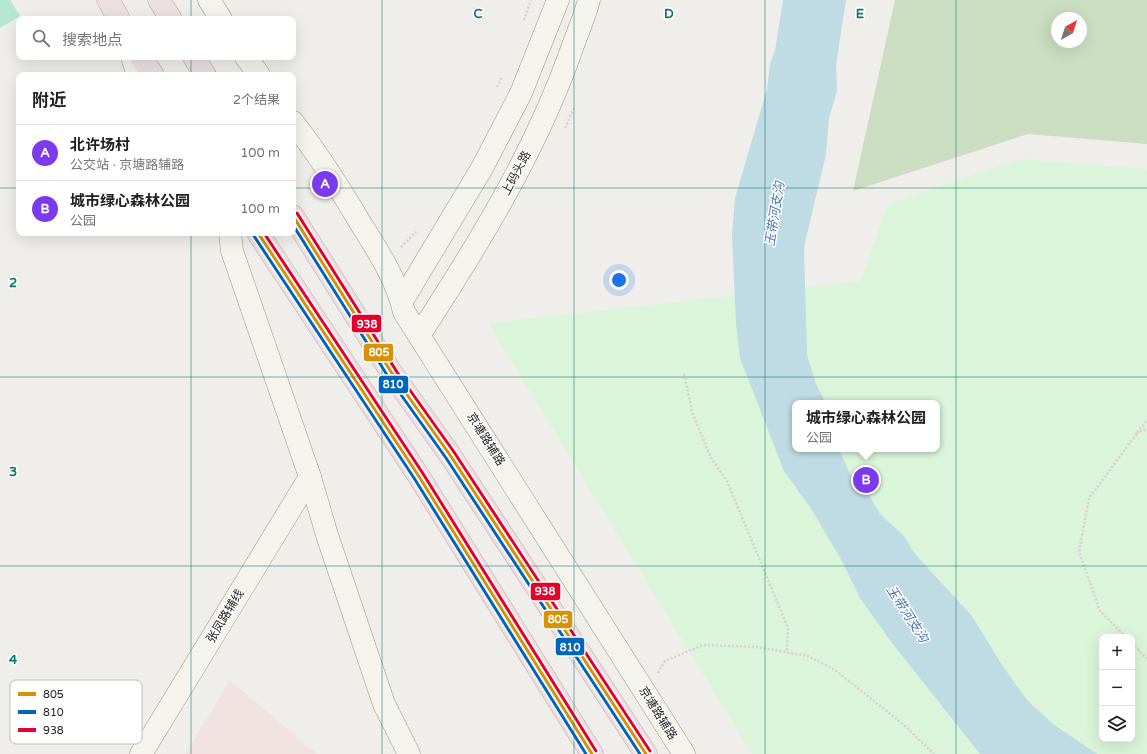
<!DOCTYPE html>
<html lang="zh">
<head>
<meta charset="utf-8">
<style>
	:root { --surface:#fff; --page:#f6f6f6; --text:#202124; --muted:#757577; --line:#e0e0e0; --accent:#7c3aed }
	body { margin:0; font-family:"Varela Round","Noto Sans SC",sans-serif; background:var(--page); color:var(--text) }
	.controls { position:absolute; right:12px; bottom:12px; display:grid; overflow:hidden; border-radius:8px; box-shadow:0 4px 16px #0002 }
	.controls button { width:36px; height:36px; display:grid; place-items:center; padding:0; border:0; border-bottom:1px solid var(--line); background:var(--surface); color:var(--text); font:20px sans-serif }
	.compass { position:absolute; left:1051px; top:12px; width:36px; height:36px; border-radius:50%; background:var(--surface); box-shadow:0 4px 16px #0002; rotate:39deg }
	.you { position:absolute; left:619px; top:280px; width:14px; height:14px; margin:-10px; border:3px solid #fff; border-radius:50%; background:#1a73e8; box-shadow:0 0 0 6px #1a73e833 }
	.badge { display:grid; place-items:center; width:26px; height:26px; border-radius:50%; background:var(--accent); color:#fff; font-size:13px; font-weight:700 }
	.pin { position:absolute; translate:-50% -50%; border:2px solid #fff; box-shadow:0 1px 4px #0006 }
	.popup { position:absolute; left:792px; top:400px; width:148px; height:52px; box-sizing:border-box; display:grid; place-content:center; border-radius:8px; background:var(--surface); filter:drop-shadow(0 1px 3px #0005); font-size:13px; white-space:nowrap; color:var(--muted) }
	.popup b { font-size:15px; color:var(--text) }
	.popup::after { content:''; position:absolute; left:50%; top:100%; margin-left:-8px; border:8px solid transparent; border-top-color:var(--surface) }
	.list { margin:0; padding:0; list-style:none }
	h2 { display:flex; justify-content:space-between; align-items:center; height:52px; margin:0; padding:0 16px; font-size:17px }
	h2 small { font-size:13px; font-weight:400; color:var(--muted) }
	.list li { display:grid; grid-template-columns:26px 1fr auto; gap:12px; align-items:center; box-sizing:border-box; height:56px; padding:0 16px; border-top:1px solid var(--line) }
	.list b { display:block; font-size:15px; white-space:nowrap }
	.list p { margin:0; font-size:13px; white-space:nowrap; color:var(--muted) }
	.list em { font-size:13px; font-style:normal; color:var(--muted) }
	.icon { flex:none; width:22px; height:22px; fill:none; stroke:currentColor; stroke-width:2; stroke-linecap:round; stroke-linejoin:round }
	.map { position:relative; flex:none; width:1147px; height:754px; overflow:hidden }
	.search { position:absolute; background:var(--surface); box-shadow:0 4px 16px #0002; left:16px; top:16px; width:280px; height:44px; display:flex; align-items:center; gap:10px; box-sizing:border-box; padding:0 14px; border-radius:8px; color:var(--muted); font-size:15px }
	.panel { position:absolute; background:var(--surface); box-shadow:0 4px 16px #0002; left:16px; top:72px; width:280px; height:164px; border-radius:8px }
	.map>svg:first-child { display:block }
</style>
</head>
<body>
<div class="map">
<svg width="1147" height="754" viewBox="0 0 1147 754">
	<rect width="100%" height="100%" fill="#f0eeeb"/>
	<polygon fill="#f1e3e1" points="230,680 317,754 185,754"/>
	<path fill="#cbdec1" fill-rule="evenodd" d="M895 0H1147V144L1028 134 853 191ZM1057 18H1081V42H1057Z"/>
	<path fill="#daf5da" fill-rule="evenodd" d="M1021 159 1147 169V754H752L488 323 861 281 888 204ZM795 403H937V449H795ZM1102 637H1132V739H1102Z"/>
	<polygon fill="#b7e6d2" points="0,0 10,0 20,16 0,28"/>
	<polygon fill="#bfdbe3" points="783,0 846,0 836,65 837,91 829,118 826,154 804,247 807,355 816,384 826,403 795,403 795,449 839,449 850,474 870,497 880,514 904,536 915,554 972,616 1002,665 1027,700 1053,724 1097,754 980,754 892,643 860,598 843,563 812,510 784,471 740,358 736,324 732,236 735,198 767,89 770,64 775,51"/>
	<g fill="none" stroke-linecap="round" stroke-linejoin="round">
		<g stroke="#999a82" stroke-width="23">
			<g id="secondary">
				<polyline points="209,0 221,19"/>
				<polyline points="132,57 138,75"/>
				<polyline points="246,57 259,75"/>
				<path d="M293 122C319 155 339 187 361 224 378 251 397 280 404 312L684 754"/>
				<polyline points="230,233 232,251 310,477 327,535 384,704 409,754"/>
				<polyline points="402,301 482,168 521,93 558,0"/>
				<path d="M420 334C478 245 534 154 570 54 576 36 584 19 589 0"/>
				<polyline points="141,754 310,477"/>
			</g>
		</g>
		<g stroke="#c5a2ac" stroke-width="23">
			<g id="highway">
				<polyline points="108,0 119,19"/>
				<polyline points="159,0 171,19"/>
				<polyline points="141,57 153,75"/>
				<polyline points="194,57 205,75"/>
				<polyline points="293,216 393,375 450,455 646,754"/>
				<polyline points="258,233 418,475 592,754"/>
			</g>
		</g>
		<g stroke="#dccecd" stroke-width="2.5" stroke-dasharray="2 2" stroke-linecap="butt">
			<polyline points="524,20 531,0"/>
			<polyline points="497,87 502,77"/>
			<polyline points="565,128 575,106"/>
			<polyline points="401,247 416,232"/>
			<polyline points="684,374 693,415 711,458 727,481 788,628 787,652"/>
			<polyline points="1136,433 1147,429"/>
			<polyline points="1126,637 1100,611 1079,552 1089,498 1147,420"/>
			<polyline points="1132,643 1147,659"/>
			<polyline points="658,673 665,661 703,645 757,647 808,656 835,670 903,724 934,754"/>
		</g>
		<use href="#secondary" stroke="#f4f4ed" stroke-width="22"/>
		<use href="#highway" stroke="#ece0e2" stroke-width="22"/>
		<g stroke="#fff" stroke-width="6">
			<g id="bus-1">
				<polyline points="293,216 393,375 450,455 646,754"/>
				<polyline points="258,233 418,475 592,754"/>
			</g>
		</g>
		<g stroke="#fff" stroke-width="6">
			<g id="bus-2">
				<polyline points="293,225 389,378 446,458 640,754"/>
				<polyline points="254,236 414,478 586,754"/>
			</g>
		</g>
		<g stroke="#fff" stroke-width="6">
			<g id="bus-3">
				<polyline points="297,213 397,372 454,452 650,751"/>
				<polyline points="264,233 422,472 596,751"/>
			</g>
		</g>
		<use href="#bus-1" stroke="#d79205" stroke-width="3"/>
		<use href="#bus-2" stroke="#0065bd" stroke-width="3"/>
		<use href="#bus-3" stroke="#e4002b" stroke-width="3"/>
	</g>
	<path fill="none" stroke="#0f766e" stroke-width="1" stroke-opacity="0.55" d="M191 0V19M382 0V754M574 0V754M765 0V754M956 0V754M191 57V75M0 188H19M293 188H1147M191 233V754M0 377H1147M0 566H1147"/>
	<g text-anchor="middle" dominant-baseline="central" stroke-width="3" stroke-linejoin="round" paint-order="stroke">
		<g font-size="12" fill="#222" stroke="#fff">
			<text transform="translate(516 173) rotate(-62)">上码头路</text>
			<text transform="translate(486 439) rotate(58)">京塘路辅路</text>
			<text transform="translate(225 616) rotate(-59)">张凤路辅线</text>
			<text transform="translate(658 713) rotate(58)">京塘路辅路</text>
		</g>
		<g font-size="13" font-style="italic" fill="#4a7aab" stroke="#fff">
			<text transform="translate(775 214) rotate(-81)">玉带河支沟</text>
			<text transform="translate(907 614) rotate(57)">玉带河支沟</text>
		</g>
	</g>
	<rect x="10" y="680" width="132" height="64" rx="6" fill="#fff" stroke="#bdbdbd" stroke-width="1"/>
	<rect x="18" y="692" width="18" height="4" fill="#d79205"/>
	<rect x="18" y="710" width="18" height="4" fill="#0065bd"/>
	<rect x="18" y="728" width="18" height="4" fill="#e4002b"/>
	<g font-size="11" fill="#222">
		<text x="43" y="698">805</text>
		<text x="43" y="716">810</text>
		<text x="43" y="734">938</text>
	</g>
	<g font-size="13" text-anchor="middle" font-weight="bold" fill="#0f766e" stroke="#fff" stroke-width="3" stroke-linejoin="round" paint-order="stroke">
		<text x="478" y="18">C</text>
		<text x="669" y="18">D</text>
		<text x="860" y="18">E</text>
		<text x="13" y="287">2</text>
		<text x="13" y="476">3</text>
		<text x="13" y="664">4</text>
	</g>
	<g stroke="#fff" stroke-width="1.5">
		<rect x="351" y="314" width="31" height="19" rx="4" fill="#e4002b"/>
		<rect x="363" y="343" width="31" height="19" rx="4" fill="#d79205"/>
		<rect x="378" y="375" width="31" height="19" rx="4" fill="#0065bd"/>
		<rect x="530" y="582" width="31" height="19" rx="4" fill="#e4002b"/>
		<rect x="543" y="610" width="30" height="19" rx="4" fill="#d79205"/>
		<rect x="555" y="637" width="30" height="19" rx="4" fill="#0065bd"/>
	</g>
	<g font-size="11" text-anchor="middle" font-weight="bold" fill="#fff">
		<text x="367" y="328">938</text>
		<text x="379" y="356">805</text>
		<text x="393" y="388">810</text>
		<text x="545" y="595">938</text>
		<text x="558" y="623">805</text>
		<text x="570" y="651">810</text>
	</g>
</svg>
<div class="controls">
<button>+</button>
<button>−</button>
<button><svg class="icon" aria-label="layers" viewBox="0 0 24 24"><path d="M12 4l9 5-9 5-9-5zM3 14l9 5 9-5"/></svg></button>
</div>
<svg class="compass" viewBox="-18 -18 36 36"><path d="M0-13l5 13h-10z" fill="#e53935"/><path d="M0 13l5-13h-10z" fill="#757577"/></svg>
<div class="you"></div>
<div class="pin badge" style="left:325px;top:184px">A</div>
<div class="pin badge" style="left:866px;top:480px">B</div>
<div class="popup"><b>城市绿心森林公园</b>公园</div>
<div class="search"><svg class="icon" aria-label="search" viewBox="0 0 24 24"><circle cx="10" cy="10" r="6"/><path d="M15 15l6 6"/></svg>搜索地点</div>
<section class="panel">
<h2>附近<small>2个结果</small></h2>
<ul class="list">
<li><span class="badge">A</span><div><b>北许场村</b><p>公交站 · 京塘路辅路</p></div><em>100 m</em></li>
<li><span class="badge">B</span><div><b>城市绿心森林公园</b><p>公园</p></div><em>100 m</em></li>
</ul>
</section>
</div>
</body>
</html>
